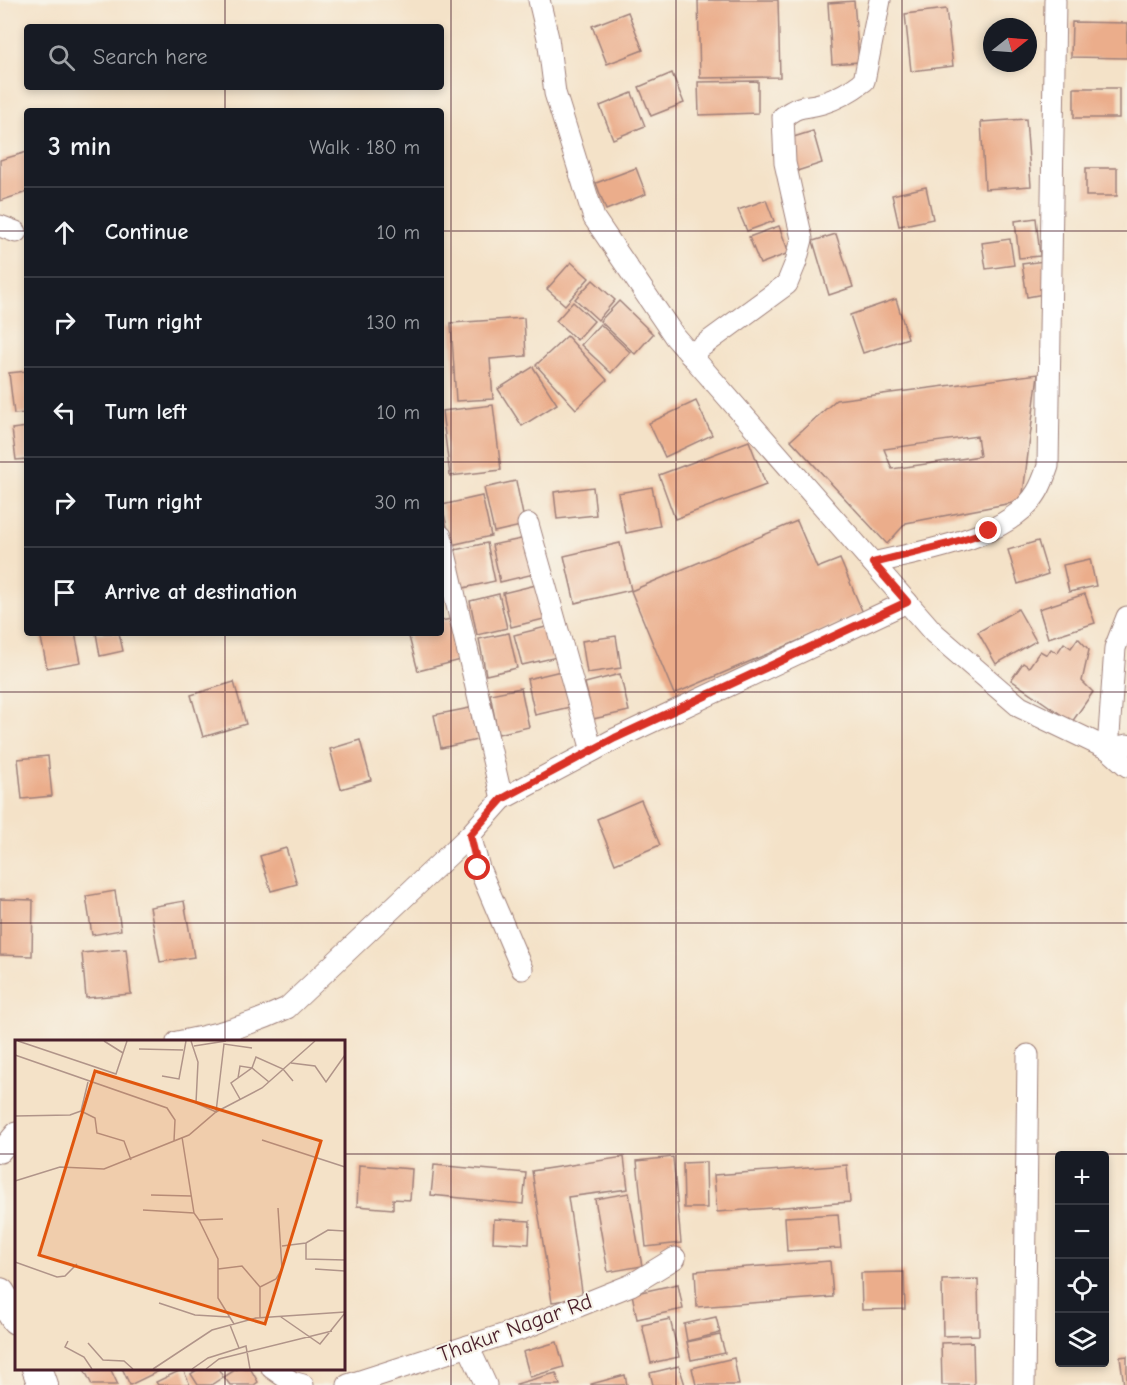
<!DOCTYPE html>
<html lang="en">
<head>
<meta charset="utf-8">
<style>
	:root { --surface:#171b24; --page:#242831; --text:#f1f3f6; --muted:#9ea1a6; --line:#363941 }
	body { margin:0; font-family:"Comic Neue",sans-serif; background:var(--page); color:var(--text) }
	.controls { position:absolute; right:18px; bottom:18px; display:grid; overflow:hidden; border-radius:6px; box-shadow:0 3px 9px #0003 }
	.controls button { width:54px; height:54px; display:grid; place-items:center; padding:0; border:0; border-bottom:2px solid var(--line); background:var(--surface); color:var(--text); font:30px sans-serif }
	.compass { position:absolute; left:983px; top:18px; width:54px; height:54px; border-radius:50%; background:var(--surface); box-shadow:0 3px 9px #0003; rotate:73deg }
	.stop { position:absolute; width:18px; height:18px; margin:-14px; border:4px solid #d93025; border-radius:50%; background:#fff }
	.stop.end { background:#d93025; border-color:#fff; box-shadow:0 2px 6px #0008 }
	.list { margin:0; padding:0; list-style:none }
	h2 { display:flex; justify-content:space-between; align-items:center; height:78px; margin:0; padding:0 24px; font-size:26px }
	h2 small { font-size:20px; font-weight:400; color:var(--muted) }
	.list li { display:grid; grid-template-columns:39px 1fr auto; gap:18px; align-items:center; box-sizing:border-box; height:90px; padding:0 24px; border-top:2px solid var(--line) }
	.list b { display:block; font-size:22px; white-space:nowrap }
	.list em { font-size:20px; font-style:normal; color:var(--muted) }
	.icon { flex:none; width:33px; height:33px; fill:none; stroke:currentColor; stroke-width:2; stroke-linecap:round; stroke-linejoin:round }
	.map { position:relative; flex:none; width:1127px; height:1385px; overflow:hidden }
	.search { position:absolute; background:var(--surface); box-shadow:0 3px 9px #0003; left:24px; top:24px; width:420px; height:66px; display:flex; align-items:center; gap:15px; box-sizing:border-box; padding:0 21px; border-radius:6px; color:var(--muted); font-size:22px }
	.panel { position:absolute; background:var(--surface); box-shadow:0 3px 9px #0003; left:24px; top:108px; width:420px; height:528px; border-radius:6px }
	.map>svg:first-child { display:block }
</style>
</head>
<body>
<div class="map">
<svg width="1127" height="1385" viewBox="0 0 1127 1385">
	<rect width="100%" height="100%" fill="#f7f3e8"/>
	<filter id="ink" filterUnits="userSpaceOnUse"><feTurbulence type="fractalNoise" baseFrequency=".0167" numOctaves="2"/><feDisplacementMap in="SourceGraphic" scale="12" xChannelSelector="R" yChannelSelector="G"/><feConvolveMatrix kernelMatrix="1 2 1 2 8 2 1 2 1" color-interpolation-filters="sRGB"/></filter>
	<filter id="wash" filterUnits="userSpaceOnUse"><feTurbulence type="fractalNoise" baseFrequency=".008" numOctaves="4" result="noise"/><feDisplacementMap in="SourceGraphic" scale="24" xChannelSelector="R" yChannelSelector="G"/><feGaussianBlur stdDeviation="1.35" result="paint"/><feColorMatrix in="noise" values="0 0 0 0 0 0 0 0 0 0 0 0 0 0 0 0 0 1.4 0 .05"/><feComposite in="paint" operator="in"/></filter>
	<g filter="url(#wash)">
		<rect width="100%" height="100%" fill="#f4e2c8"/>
		<g id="blocks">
			<g fill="#ebad8b" fill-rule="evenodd">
				<polygon points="698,0 778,0 780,77 700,78"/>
				<polygon points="854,1 859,62 832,64 828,3"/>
				<polygon points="946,9 953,66 911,71 905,14"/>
				<polygon points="628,12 643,50 607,64 592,26"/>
				<polygon points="1072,22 1127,23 1127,58 1071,57"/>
				<polygon points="672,73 684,103 651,116 639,87"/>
				<polygon points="758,81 758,113 699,115 698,82"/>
				<rect x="1074" y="88" width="45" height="30"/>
				<polygon points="632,93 645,126 613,139 600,106"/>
				<polygon points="1026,119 1031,186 985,189 981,122"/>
				<polygon points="813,131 822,163 797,171 787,139"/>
				<polygon points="27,152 27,192 0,201 0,160"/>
				<polygon points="636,168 646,194 606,210 596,183"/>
				<rect x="1086" y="168" width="31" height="28"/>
				<polygon points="926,187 933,219 899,226 892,195"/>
				<polygon points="766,200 774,221 747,231 738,210"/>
				<polygon points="1036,218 1040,256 1019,258 1015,221"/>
				<polygon points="779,226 789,253 760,264 749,237"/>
				<polygon points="836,234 853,287 829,295 813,241"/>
				<polygon points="1010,239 1014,265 986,269 982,243"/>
				<polygon points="1044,261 1049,293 1027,297 1022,264"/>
				<polygon points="571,262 589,278 565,305 547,289"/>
				<polygon points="593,280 615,300 598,320 575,299"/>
				<polygon points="896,299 908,338 863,353 850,315"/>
				<polygon points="619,301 653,334 635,354 600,321"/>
				<polygon points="573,302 594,321 577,340 556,321"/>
				<polygon points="524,318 526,356 490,359 493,399 456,401 451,323"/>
				<polygon points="600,324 630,352 611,373 581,345"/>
				<polygon points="567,336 607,380 576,409 536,365"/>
				<polygon points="533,367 557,404 522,426 498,389"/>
				<polygon points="27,371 27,413 14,414 9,373"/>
				<path d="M1038 374 1022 501 906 523 887 544 791 440 836 400ZM977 436 980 456 892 469 884 449Z"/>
				<polygon points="696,401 712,435 665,457 649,423"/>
				<polygon points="493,405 501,470 450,476 442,411"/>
				<polygon points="27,427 27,459 16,460 12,429"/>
				<polygon points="749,441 766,485 675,519 659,475"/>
				<polygon points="516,481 525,525 494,532 484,488"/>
				<polygon points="593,487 596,515 557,519 554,492"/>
				<polygon points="652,487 660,526 626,533 618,493"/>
				<polygon points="482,496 491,536 451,545 442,505"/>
				<polygon points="797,521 817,568 840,559 863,613 674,694 631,591"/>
				<polygon points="526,538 534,574 500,582 492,545"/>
				<polygon points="1038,541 1048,574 1018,584 1008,550"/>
				<polygon points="487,543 495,581 459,589 450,551"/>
				<polygon points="620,543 631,590 575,603 564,556"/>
				<polygon points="1090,559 1096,586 1069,592 1063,565"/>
				<polygon points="536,585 544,619 511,627 503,593"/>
				<polygon points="499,594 507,628 477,635 470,601"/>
				<polygon points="1085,594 1095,623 1048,638 1039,609"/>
				<polygon points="1018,609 1036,641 996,664 978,632"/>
				<polygon points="451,619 461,660 418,671 408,633 441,633 441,621"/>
				<polygon points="550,626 557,657 522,665 514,635"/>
				<polygon points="40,633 75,633 81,662 47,668"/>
				<polygon points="96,633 119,633 123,651 100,656"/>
				<polygon points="509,633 517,668 486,675 479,639"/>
				<polygon points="616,636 621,668 587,673 582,641"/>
				<polygon points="1078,638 1089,650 1082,681 1093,692 1072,722 1011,680 1023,663 1029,667 1040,651 1047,655 1051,649 1057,653 1064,643 1071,648"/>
				<polygon points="561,671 570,707 535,715 527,679"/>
				<polygon points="620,674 629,711 593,719 585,683"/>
				<polygon points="234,682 246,724 203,737 191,695"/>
				<polygon points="521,688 529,727 498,734 490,694"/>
				<polygon points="470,708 477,740 441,748 434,715"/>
				<polygon points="360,740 371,780 341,789 330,749"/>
				<polygon points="48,756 52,796 22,799 18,759"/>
				<polygon points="641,800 660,845 615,864 597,819"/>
				<polygon points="286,848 297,884 271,891 260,856"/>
				<polygon points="115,891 121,930 92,935 86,896"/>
				<polygon points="0,899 33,900 32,956 0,955"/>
				<polygon points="184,901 194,957 160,962 150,907"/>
				<polygon points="126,949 131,994 86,998 82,953"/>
				<polygon points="624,1157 628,1189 568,1197 583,1298 552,1302 532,1171"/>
				<polygon points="673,1157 681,1243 646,1247 637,1161"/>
				<polygon points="706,1162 707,1208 684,1208 683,1163"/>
				<polygon points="359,1165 412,1169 410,1200 393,1199 393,1209 357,1206"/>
				<polygon points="434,1165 526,1173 523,1204 431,1195"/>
				<polygon points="847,1165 850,1202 717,1212 714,1175"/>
				<polygon points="629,1193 642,1266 608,1272 595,1199"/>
				<polygon points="838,1214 841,1248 787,1251 785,1217"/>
				<polygon points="494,1219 530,1221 529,1244 493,1242"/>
				<polygon points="830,1261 833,1297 697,1307 695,1271"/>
				<polygon points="904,1272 905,1309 862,1310 861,1273"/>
				<polygon points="978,1279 979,1335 943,1336 942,1280"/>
				<polygon points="678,1284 683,1309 637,1319 632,1294"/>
				<polygon points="716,1317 720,1333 687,1341 684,1324"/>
				<polygon points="670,1319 679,1357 651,1363 642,1325"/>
				<polygon points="720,1335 725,1353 691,1360 687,1342"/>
				<polygon points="557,1342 564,1367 530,1377 523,1352"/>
				<polygon points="973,1342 974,1385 942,1385 941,1343"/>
				<polygon points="1127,1356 1127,1385 1124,1385 1120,1357"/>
				<polygon points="734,1358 739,1385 696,1385 692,1368"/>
				<polygon points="679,1366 685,1385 653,1385 650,1373"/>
				<polygon points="110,1368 118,1385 92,1385 84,1369"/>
				<polygon points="122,1368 160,1368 161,1370 130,1385"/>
				<polygon points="200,1368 218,1368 223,1377 211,1385 198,1385 191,1374"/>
				<polygon points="238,1368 250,1368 258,1382 254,1385 230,1385 224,1377"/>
				<polygon points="183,1369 190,1385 158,1385 156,1382"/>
				<polygon points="556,1373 560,1385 516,1385 516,1384"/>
				<polygon points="625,1375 627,1385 591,1385 591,1384"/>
			</g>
		</g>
	</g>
	<g filter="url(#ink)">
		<use href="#blocks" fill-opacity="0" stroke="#9f807a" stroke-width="1.5"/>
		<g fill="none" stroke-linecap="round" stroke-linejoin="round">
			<g stroke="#9f807a" stroke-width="23">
				<g id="street">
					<polyline points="539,0 548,38 555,93 594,218 675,337 934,633 1020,707 1108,749 1127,766"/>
					<polyline points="0,226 16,232"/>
					<path d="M690 355 787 284 796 262 802 239 785 163 783 117C803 103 803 109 823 103 839 98 851 91 864 81L880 0"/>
					<polyline points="528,524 592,751"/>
					<polyline points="441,536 502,799"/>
					<path d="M873 563C922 551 1009 539 1037 492 1042 484 1045 475 1048 466L1055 0"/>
					<polyline points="1127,617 1115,648 1108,749 1127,745"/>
					<polyline points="522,969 479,868 470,835 502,799 615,739 907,602"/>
					<path d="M177 1042C216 1035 251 1025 287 1008L470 835"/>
					<polyline points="0,1152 16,1133"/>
					<polyline points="468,1346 486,1385"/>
					<polyline points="272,1368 292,1382 303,1385"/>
					<polyline points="348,1385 524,1328 631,1285 675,1258"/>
					<polyline points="1024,1385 1028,1055"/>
				</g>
			</g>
			<g stroke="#9f807a" stroke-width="32">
				<g id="secondary">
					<polyline points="0,1293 16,1319"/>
					<polyline points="37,1368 43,1385"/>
				</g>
			</g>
			<use href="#street" stroke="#fff" stroke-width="21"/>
			<use href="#secondary" stroke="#fff" stroke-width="30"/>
		</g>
	</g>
	<g fill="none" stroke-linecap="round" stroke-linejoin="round" filter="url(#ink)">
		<polyline stroke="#d93025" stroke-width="8" points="478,868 470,835 502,799 615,738 907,602 873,563 949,544 989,531"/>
	</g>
	<path fill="none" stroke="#4a1f2b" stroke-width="1.5" stroke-opacity="0.55" d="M225 0V27M451 0V1385M676 0V1385M902 0V1385M225 87V111M0 231H27M441 231H1127M0 462H27M441 462H1127M225 633V1042M0 692H1127M0 923H1127M0 1154H16M344 1154H1127M225 1368V1385"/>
	<g text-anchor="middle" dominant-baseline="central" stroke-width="4.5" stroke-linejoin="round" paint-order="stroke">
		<g font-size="22" fill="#4a1f2b" stroke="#f7f3e8">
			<text transform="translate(515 1328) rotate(-20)">Thakur Nagar Rd</text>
		</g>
	</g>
	<g transform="translate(15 1040)">
		<rect width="330" height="330" fill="#f4e2c8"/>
		<path fill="none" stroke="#b09489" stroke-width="1.5" d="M3 1 101 34 112 1M89 1 108 13M176 1 183 22 181 63 201 72 209 4 237 8M179 6 211 1M124 9 168 10M0 15 152 68 160 80 159 101M276 23 300 26 311 42 330 15M147 36 164 39 171 1M223 38 225 26 237 28 241 17 268 29 278 41M73 42 66 71 80 78 82 93 109 101 116 120M225 59 216 43 237 28 254 42M0 76 55 75 66 71M167 97 179 173 184 180 208 179M247 100 330 127M0 141 45 127 89 129 174 95 201 72 247 48 300 1M136 155 176 156M128 170 179 173M184 180 203 219V258L219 284M291 203V219L330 220M267 206 291 203 313 190 330 191M0 222 42 237 50 236 62 224M203 229 227 226 245 247M300 229 330 231M144 263 180 275 214 277M266 277 305 304 330 273M245 278V247L261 239 267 229 263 168M215 285 224 308M53 301 50 307 69 317 77 329M73 303 88 320 109 321 118 329M138 329 197 290 241 278 330 272M177 329 193 318 231 306 235 329M191 329 204 319 317 291"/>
		<path fill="#e0560e" fill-opacity="0.15" stroke="#e0560e" stroke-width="3" d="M80 31 306 101 250 284 24 215Z"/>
		<rect width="330" height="330" fill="none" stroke="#4a1f2b" stroke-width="3"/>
	</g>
</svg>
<div class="controls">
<button>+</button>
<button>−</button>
<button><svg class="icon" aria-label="locate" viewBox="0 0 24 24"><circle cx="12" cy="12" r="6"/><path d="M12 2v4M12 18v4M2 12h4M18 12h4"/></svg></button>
<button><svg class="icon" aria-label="layers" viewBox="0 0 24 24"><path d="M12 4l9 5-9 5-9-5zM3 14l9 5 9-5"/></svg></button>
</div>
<svg class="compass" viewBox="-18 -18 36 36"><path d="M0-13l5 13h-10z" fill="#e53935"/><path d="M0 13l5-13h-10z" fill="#9ea1a6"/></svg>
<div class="stop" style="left:478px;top:868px"></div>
<div class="stop end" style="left:989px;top:531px"></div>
<div class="search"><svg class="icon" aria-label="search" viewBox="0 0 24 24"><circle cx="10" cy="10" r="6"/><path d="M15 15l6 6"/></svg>Search here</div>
<section class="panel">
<h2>3 min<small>Walk · 180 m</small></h2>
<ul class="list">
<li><svg class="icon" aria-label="ahead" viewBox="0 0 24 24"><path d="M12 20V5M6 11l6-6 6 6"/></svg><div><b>Continue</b></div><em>10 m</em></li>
<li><svg class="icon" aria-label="right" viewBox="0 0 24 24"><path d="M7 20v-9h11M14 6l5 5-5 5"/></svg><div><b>Turn right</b></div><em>130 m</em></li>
<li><svg class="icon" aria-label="left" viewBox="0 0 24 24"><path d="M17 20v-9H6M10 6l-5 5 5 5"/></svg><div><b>Turn left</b></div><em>10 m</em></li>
<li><svg class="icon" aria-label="right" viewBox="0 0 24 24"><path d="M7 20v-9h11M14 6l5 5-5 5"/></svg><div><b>Turn right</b></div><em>30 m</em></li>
<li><svg class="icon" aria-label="arrive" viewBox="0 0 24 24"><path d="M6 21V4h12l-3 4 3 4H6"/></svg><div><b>Arrive at destination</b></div></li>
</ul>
</section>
</div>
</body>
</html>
